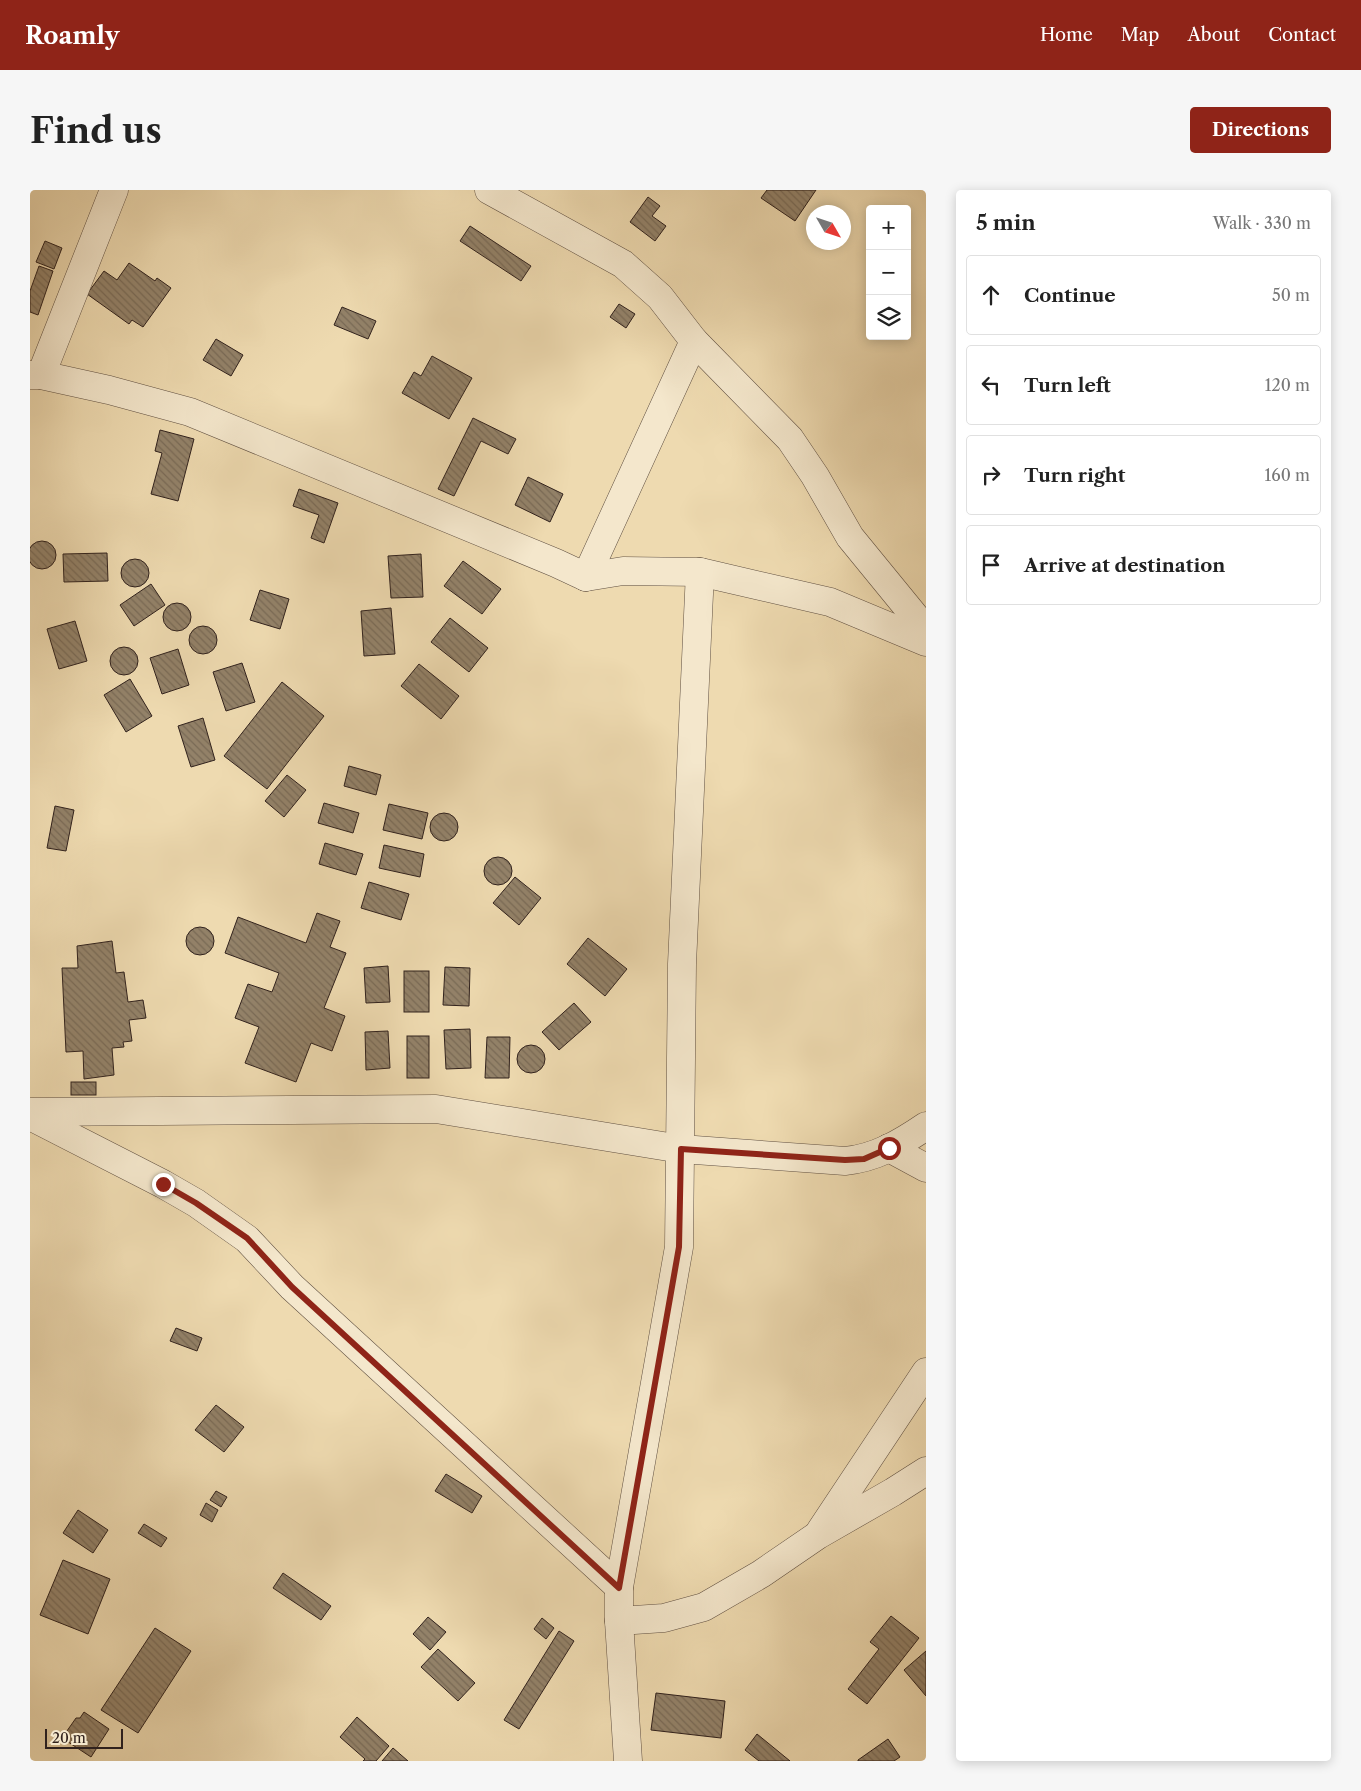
<!DOCTYPE html>
<html lang="en">
<head>
<meta charset="utf-8">
<style>
	:root { --surface:#fff; --page:#f6f6f6; --text:#222; --muted:#767676; --line:#e0e0e0; --accent:#8f2418 }
	body { margin:0; font-family:"Libre Caslon Text",serif; background:var(--page); color:var(--text) }
	.controls { position:absolute; right:15px; top:15px; display:grid; overflow:hidden; border-radius:5px; box-shadow:0 2px 12px #0003 }
	.controls button { width:45px; height:45px; display:grid; place-items:center; padding:0; border:0; border-bottom:1px solid var(--line); background:var(--surface); color:var(--text); font:25px sans-serif }
	.compass { position:absolute; left:776px; top:15px; width:45px; height:45px; border-radius:50%; background:var(--surface); box-shadow:0 2px 12px #0003; rotate:129deg }
	.scale { position:absolute; left:15px; bottom:12px; width:78px; box-sizing:border-box; padding-left:5px; border:2px solid #31221d; border-top:0; font-size:14px; line-height:18px; white-space:nowrap; color:#31221d; -webkit-text-stroke:4px #f4e7cc; paint-order:stroke }
	.stop { position:absolute; width:15px; height:15px; margin:-11px; border:4px solid #8f2418; border-radius:50%; background:#fff }
	.stop.end { background:#8f2418; border-color:#fff; box-shadow:0 1px 5px #0008 }
	.list { margin:0; padding:0; list-style:none }
	h2 { display:flex; justify-content:space-between; align-items:center; height:65px; margin:0; padding:0 20px; font-size:21px }
	h2 small { font-size:16px; font-weight:400; color:var(--muted) }
	.list li { display:grid; grid-template-columns:32px 1fr auto; gap:15px; align-items:center; box-sizing:border-box; height:80px; margin:0 10px 10px; padding:0 10px; border:1px solid var(--line); border-radius:5px }
	.list b { display:block; font-size:19px; white-space:nowrap }
	.list em { font-size:16px; font-style:normal; color:var(--muted) }
	.icon { flex:none; width:28px; height:28px; fill:none; stroke:currentColor; stroke-width:2; stroke-linecap:round; stroke-linejoin:round }
	.map { position:relative; flex:none; width:896px; height:1571px; overflow:hidden; border-radius:5px }
	header { display:flex; align-items:center; gap:30px; box-sizing:border-box; height:70px; padding:0 25px; background:var(--accent); color:#fff }
	header strong { font-size:24px }
	nav { display:flex; gap:28px; margin-inline-start:auto; font-size:18px }
	.intro { display:flex; align-items:center; justify-content:space-between; box-sizing:border-box; height:120px; padding:0 30px }
	h1 { margin:0; font-size:35px }
	.button { padding:12px 22px; border-radius:5px; background:var(--accent); color:#fff; font-size:18px; font-weight:700 }
	main { display:flex; gap:30px; padding:0 30px }
	aside { flex:1; background:var(--surface); border-radius:5px; box-shadow:0 2px 12px #0003 }
	.map>svg:first-child { display:block }
</style>
</head>
<body>
<header>
<strong>Roamly</strong>
<nav><a>Home</a><a>Map</a><a>About</a><a>Contact</a></nav>
</header>
<div class="intro"><h1>Find us</h1><a class="button">Directions</a></div>
<main>
<div class="map">
<svg width="896" height="1571" viewBox="0 0 896 1571">
	<defs>
		<pattern id="building-back-hatch" width="6" height="6" patternUnits="userSpaceOnUse" patternTransform="scale(1.25)"><rect width="6" height="6" fill="#938269"/><path d="M-1 5l2 2M0 0l6 6M5-1l2 2" fill="none" stroke="#796a56"/></pattern>
	</defs>
	<rect width="100%" height="100%" fill="#eedab0"/>
	<filter id="stains"><feTurbulence type="fractalNoise" baseFrequency=".004" numOctaves="4"/><feColorMatrix values="0 0 0 0 .2 0 0 0 0 .09 0 0 0 0 .02 0 0 0 .5 -.17"/></filter>
	<radialGradient id="worn" r=".72"><stop offset=".6" stop-color="#630" stop-opacity="0"/><stop offset="1" stop-color="#630" stop-opacity=".3"/></radialGradient>
	<g fill="url(#building-back-hatch)" stroke="#31221d">
		<polygon points="737,0 786,0 765,31 731,8"/>
		<polygon points="618,7 630,16 622,26 636,36 625,51 600,32"/>
		<polygon points="440,36 501,76 491,91 430,51"/>
		<polygon points="15,51 32,58 24,79 6,72"/>
		<polygon points="99,73 125,91 127,88 141,98 113,137 102,130 99,134 57,104 74,81 87,90"/>
		<polygon points="9,76 23,81 8,125 0,122 0,101"/>
		<polygon points="589,114 605,124 596,138 580,127"/>
		<polygon points="312,117 346,131 338,149 304,135"/>
		<polygon points="186,149 213,165 201,186 173,170"/>
		<polygon points="402,166 442,188 419,229 372,203 384,182 391,186"/>
		<polygon points="443,228 486,249 478,264 451,251 424,306 408,299"/>
		<polygon points="130,240 164,249 148,311 121,304 132,263 125,261"/>
		<polygon points="498,287 533,304 520,332 485,315"/>
		<polygon points="269,299 308,313 294,353 281,348 289,325 263,316"/>
		<circle cx="12" cy="365" r="14"/>
		<polygon points="77,363 78,391 34,392 33,364"/>
		<polygon points="391,364 393,407 361,408 358,366"/>
		<circle cx="105" cy="383" r="14"/>
		<polygon points="433,371 471,399 452,424 414,396"/>
		<polygon points="121,394 135,415 104,436 90,415"/>
		<polygon points="230,400 259,409 250,439 220,430"/>
		<circle cx="147" cy="427" r="14"/>
		<polygon points="361,418 365,464 334,466 331,421"/>
		<polygon points="420,428 458,458 439,482 401,452"/>
		<polygon points="45,431 57,471 29,479 17,439"/>
		<circle cx="173" cy="450" r="14"/>
		<circle cx="94" cy="471" r="14"/>
		<polygon points="148,459 159,495 132,504 120,468"/>
		<polygon points="212,473 225,512 196,521 183,482"/>
		<polygon points="389,474 429,506 411,529 371,496"/>
		<polygon points="100,489 122,526 96,542 74,505"/>
		<polygon points="252,492 294,526 237,599 194,566"/>
		<polygon points="173,528 185,570 161,577 148,536"/>
		<polygon points="319,576 351,585 346,605 314,596"/>
		<polygon points="257,585 276,600 254,627 235,611"/>
		<polygon points="294,613 329,623 323,643 288,633"/>
		<polygon points="359,614 398,623 392,649 353,640"/>
		<polygon points="25,616 44,620 36,661 17,658"/>
		<circle cx="414" cy="637" r="14"/>
		<polygon points="295,653 333,664 326,685 289,674"/>
		<polygon points="354,655 394,664 390,687 349,678"/>
		<circle cx="468" cy="681" r="14"/>
		<polygon points="485,687 511,708 489,735 463,713"/>
		<polygon points="339,692 379,704 371,730 331,718"/>
		<polygon points="287,723 310,731 300,757 316,763 294,818 315,826 302,861 281,853 266,892 215,873 229,837 205,828 218,794 242,802 249,783 195,763 208,727 276,753"/>
		<circle cx="170" cy="751" r="14"/>
		<polygon points="558,748 597,779 575,806 537,774"/>
		<polygon points="82,751 86,783 94,782 98,812 113,810 116,828 99,830 102,851 93,852 94,857 82,858 84,885 54,889 53,861 36,862 32,778 48,778 47,756"/>
		<polygon points="358,776 360,812 336,813 334,778"/>
		<polygon points="415,777 440,778 439,816 413,815"/>
		<rect x="374" y="781" width="25" height="41"/>
		<polygon points="544,813 561,832 529,860 512,842"/>
		<polygon points="440,839 441,878 416,879 414,840"/>
		<polygon points="358,841 360,878 336,880 335,842"/>
		<rect x="377" y="846" width="22" height="42"/>
		<polygon points="457,847 480,847 479,888 455,888"/>
		<circle cx="501" cy="869" r="14"/>
		<rect x="41" y="892" width="25" height="13"/>
		<polygon points="146,1138 172,1148 167,1161 140,1151"/>
		<polygon points="186,1215 214,1237 194,1262 165,1240"/>
		<polygon points="416,1284 452,1306 442,1323 405,1301"/>
		<polygon points="186,1301 197,1307 191,1317 180,1310"/>
		<polygon points="176,1313 188,1320 182,1332 170,1325"/>
		<polygon points="48,1320 78,1340 63,1363 33,1343"/>
		<polygon points="114,1334 137,1348 131,1357 108,1343"/>
		<polygon points="33,1370 80,1389 58,1444 10,1425"/>
		<polygon points="253,1383 301,1416 291,1430 243,1398"/>
		<polygon points="861,1426 889,1448 837,1514 818,1499 849,1459 840,1452"/>
		<polygon points="398,1427 416,1442 400,1460 383,1444"/>
		<polygon points="512,1428 524,1438 516,1449 504,1439"/>
		<polygon points="125,1438 161,1461 108,1543 71,1520"/>
		<polygon points="529,1441 544,1451 489,1539 474,1530"/>
		<polygon points="408,1459 445,1493 428,1511 391,1477"/>
		<polygon points="896,1461 896,1506 874,1480"/>
		<polygon points="626,1503 695,1511 691,1548 621,1540"/>
		<polygon points="54,1522 79,1539 61,1567 32,1548 46,1528 50,1528"/>
		<polygon points="327,1527 359,1556 346,1571 333,1571 335,1569 310,1547"/>
		<polygon points="727,1544 760,1571 729,1571 715,1560"/>
		<polygon points="858,1549 870,1567 864,1571 828,1571 828,1570"/>
		<polygon points="363,1558 378,1571 352,1571"/>
	</g>
	<g fill="none" stroke-linecap="round" stroke-linejoin="round">
		<g stroke="#605042" stroke-width="29">
			<g id="minor">
				<polyline points="459,0 593,74 630,107 664,151 556,387"/>
				<polyline points="664,151 760,249 785,286 820,347 896,440"/>
				<polyline points="0,185 11,185 79,200 160,222 526,373 556,387 593,381 670,382 800,412 896,452"/>
				<polyline points="11,185 84,0"/>
				<path d="M0 922 406 919 651 959 815 971C846 968 871 953 896 936"/>
				<polyline points="0,926 133,994 166,1013 217,1049 262,1097 589,1397"/>
				<polyline points="859,958 896,978"/>
				<polyline points="791,1340 896,1182"/>
				<polyline points="589,1431 634,1428 674,1417 731,1384 788,1345 863,1302 896,1281"/>
				<polyline points="598,1571 589,1431 589,1397 649,1057 652,774 670,382"/>
			</g>
		</g>
		<use href="#minor" stroke="#f4e7cc" stroke-width="28"/>
	</g>
	<g fill="none" stroke-linecap="round" stroke-linejoin="round">
		<polyline stroke="#8f2418" stroke-width="6" points="133,994 166,1013 217,1048 262,1097 589,1398 649,1057 651,959 815,970 834,969 859,958"/>
	</g>
	<rect width="100%" height="100%" filter="url(#stains)"/>
	<rect width="100%" height="100%" fill="url(#worn)"/>
</svg>
<div class="controls">
<button>+</button>
<button>−</button>
<button><svg class="icon" aria-label="layers" viewBox="0 0 24 24"><path d="M12 4l9 5-9 5-9-5zM3 14l9 5 9-5"/></svg></button>
</div>
<svg class="compass" viewBox="-18 -18 36 36"><path d="M0-13l5 13h-10z" fill="#e53935"/><path d="M0 13l5-13h-10z" fill="#767676"/></svg>
<div class="scale">20 m</div>
<div class="stop" style="left:859px;top:958px"></div>
<div class="stop end" style="left:133px;top:994px"></div>
</div>
<aside>
<h2>5 min<small>Walk · 330 m</small></h2>
<ul class="list">
<li><svg class="icon" aria-label="ahead" viewBox="0 0 24 24"><path d="M12 20V5M6 11l6-6 6 6"/></svg><div><b>Continue</b></div><em>50 m</em></li>
<li><svg class="icon" aria-label="left" viewBox="0 0 24 24"><path d="M17 20v-9H6M10 6l-5 5 5 5"/></svg><div><b>Turn left</b></div><em>120 m</em></li>
<li><svg class="icon" aria-label="right" viewBox="0 0 24 24"><path d="M7 20v-9h11M14 6l5 5-5 5"/></svg><div><b>Turn right</b></div><em>160 m</em></li>
<li><svg class="icon" aria-label="arrive" viewBox="0 0 24 24"><path d="M6 21V4h12l-3 4 3 4H6"/></svg><div><b>Arrive at destination</b></div></li>
</ul>
</aside>
</main>
</body>
</html>
